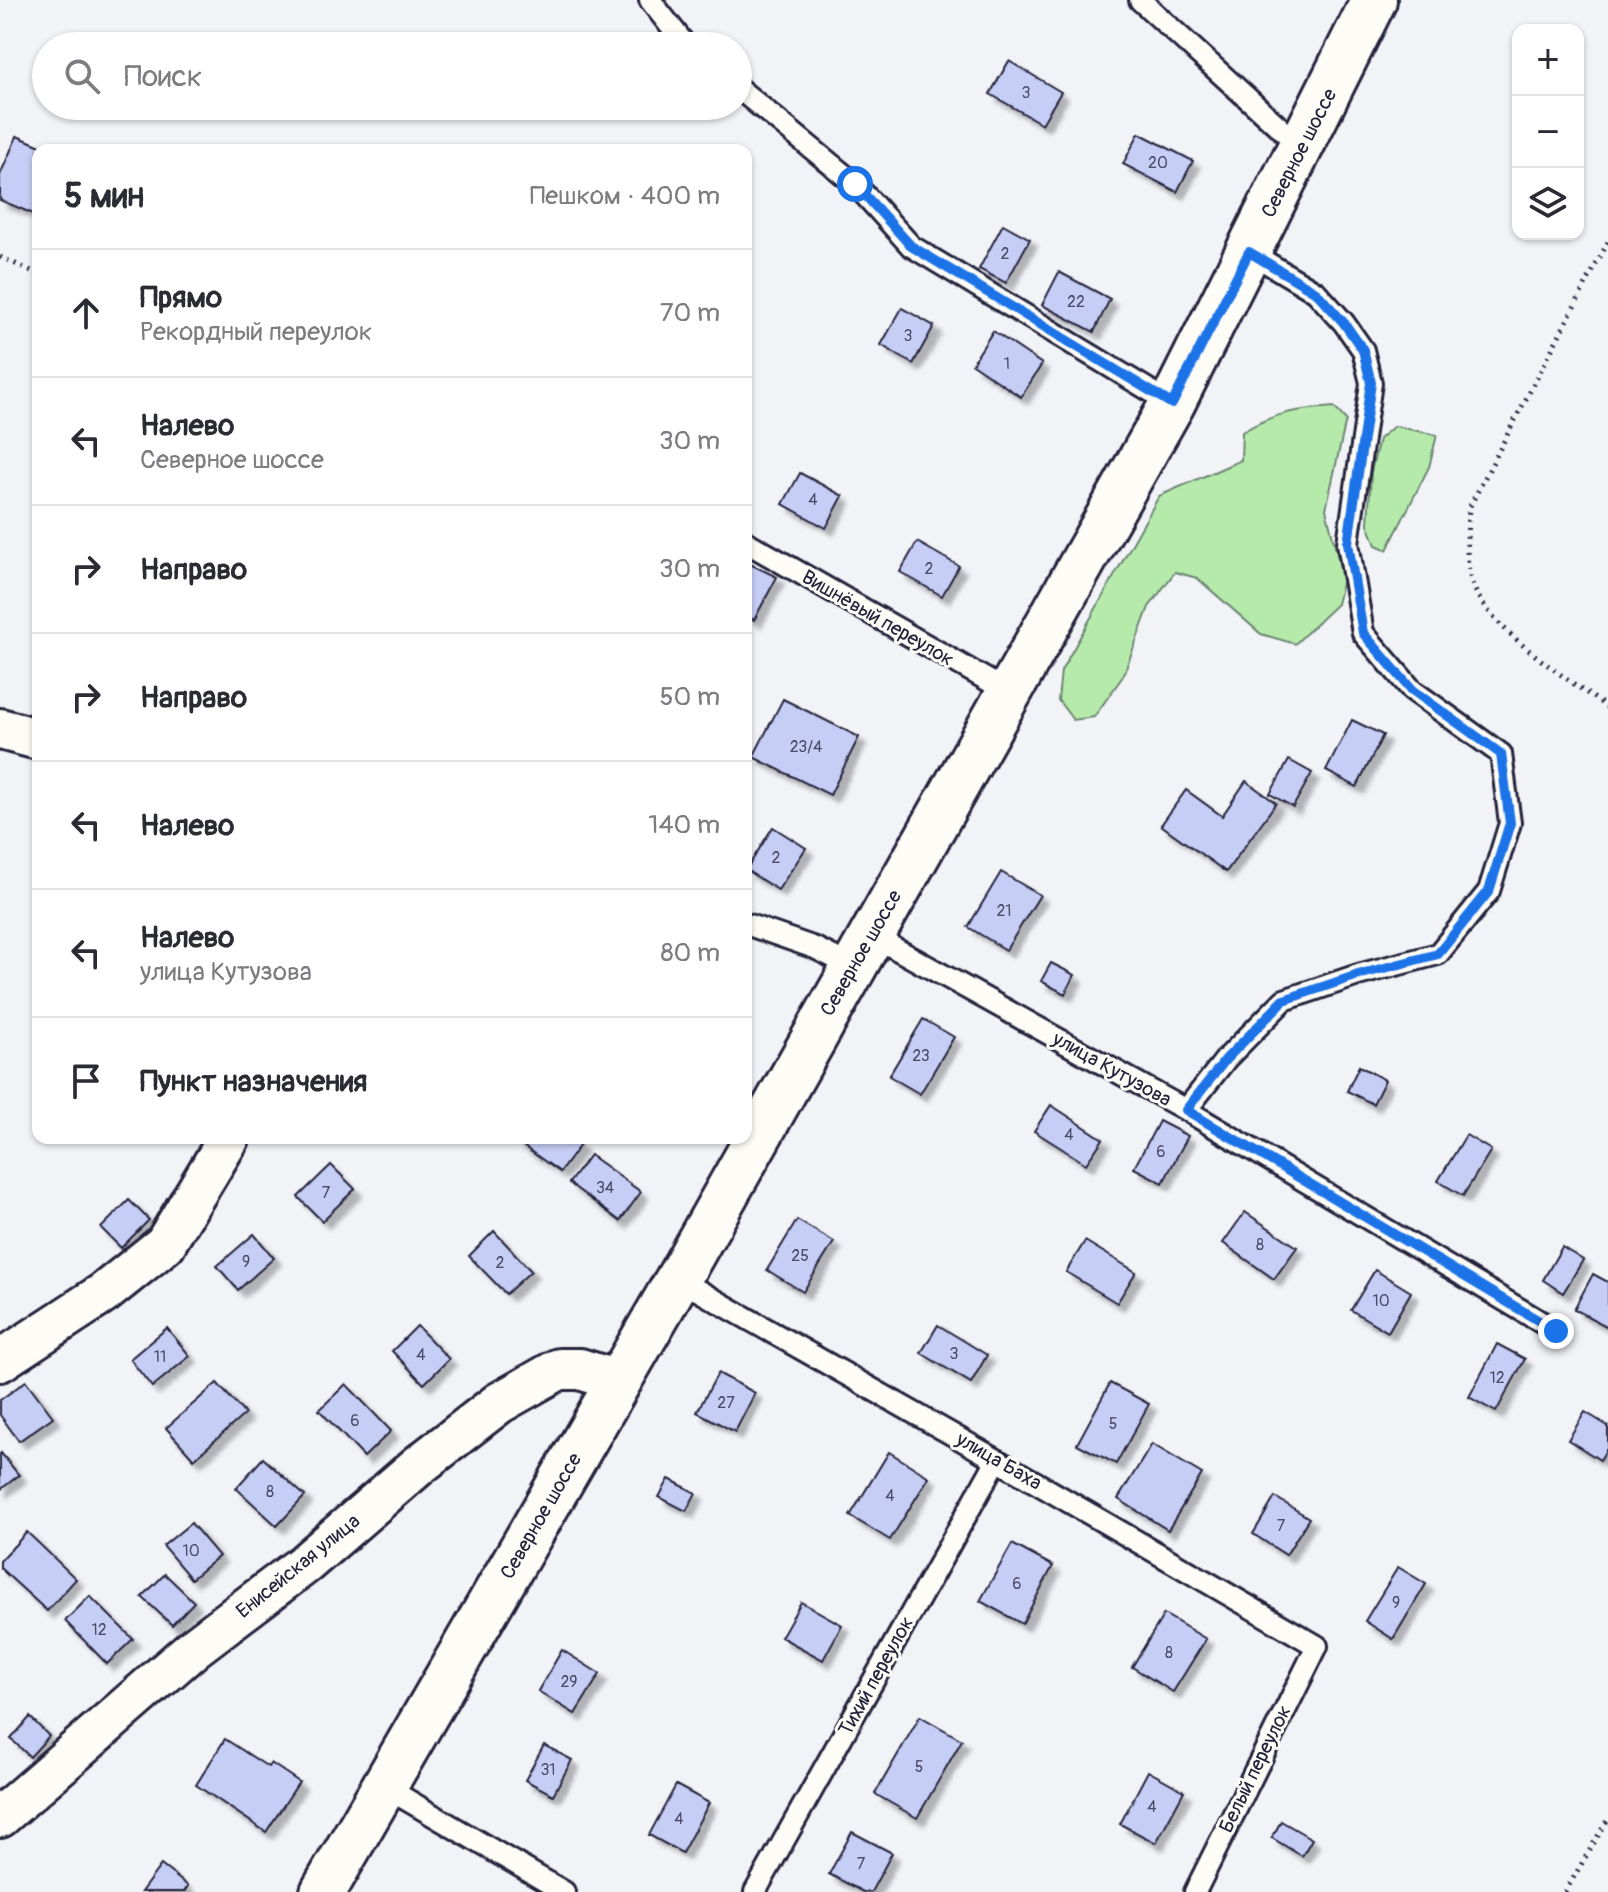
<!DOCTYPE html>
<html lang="ru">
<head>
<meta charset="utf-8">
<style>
	:root { --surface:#fff; --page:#f7f7f7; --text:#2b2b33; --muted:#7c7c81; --line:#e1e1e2 }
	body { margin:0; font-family:Pangolin,sans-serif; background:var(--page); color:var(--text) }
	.controls { position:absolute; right:24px; top:24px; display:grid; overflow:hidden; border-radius:16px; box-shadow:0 2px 6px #0004 }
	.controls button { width:72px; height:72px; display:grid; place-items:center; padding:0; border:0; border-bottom:2px solid var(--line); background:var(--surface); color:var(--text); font:40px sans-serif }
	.stop { position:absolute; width:24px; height:24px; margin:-18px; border:6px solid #1a73e8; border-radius:50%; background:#fff }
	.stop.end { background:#1a73e8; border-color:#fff; box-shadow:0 2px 8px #0008 }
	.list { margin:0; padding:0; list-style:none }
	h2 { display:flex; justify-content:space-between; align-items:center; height:104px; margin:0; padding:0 32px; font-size:34px }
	h2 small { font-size:26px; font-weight:400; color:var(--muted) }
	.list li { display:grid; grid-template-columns:52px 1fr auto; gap:24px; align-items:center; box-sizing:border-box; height:128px; padding:0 32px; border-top:2px solid var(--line) }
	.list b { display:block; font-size:30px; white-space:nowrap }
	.list p { margin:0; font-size:26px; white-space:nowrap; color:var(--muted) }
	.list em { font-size:26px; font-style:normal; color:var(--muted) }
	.icon { flex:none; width:44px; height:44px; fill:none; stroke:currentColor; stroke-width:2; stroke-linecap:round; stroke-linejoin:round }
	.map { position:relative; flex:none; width:1608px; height:1892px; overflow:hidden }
	.search { position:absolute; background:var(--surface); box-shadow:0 2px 6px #0004; left:32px; top:32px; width:720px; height:88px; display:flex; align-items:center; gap:20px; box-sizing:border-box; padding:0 28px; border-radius:44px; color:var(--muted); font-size:30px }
	.panel { position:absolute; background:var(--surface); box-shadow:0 2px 6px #0004; left:32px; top:144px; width:720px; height:1000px; border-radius:16px }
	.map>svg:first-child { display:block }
</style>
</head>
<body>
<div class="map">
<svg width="1608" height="1892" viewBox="0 0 1608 1892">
	<defs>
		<filter id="shadow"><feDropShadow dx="7" dy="7" stdDeviation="2" flood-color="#0004"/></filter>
	</defs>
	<rect width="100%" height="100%" fill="#f2f3f7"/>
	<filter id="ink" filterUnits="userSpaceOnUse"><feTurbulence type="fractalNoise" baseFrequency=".0125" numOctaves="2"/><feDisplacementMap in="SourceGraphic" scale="16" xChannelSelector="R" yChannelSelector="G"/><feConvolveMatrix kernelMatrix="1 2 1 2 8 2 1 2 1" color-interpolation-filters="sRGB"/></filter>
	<g filter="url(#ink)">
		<g fill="#b6eaab" stroke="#6c8673" stroke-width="2">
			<path d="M1334 407 1346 420 1326 509 1343 579 1337 604 1295 644 1261 634 1197 578 1175 572 1149 607 1123 676 1094 717 1073 720 1058 700 1061 671 1159 496 1241 460 1242 432C1277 412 1294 410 1334 407Z"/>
			<polygon points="1394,426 1437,435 1429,467 1387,550 1376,545 1368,524 1371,472 1379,439"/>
		</g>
		<g fill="#c7cef6" stroke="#22223b" stroke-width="2" filter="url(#shadow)">
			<polygon points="1009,61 1061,92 1042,124 990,94"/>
			<polygon points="1139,133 1193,161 1177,192 1123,164"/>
			<polygon points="17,136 50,150 38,150 38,216 0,200 0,175"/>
			<polygon points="1003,224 1030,239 1006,283 979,269"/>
			<polygon points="1059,272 1110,299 1094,332 1042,305"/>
			<polygon points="902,308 934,326 913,364 881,345"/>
			<polygon points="993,331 1042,364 1021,397 972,364"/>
			<polygon points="800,473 843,496 826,528 783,504"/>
			<polygon points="917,542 959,566 942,596 900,572"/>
			<polygon points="748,563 777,577 754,620 746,615 746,567"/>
			<polygon points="783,699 859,737 830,795 753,757"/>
			<polygon points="1352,720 1383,735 1357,787 1326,771"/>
			<polygon points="1289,760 1312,773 1293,807 1270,794"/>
			<polygon points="1246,781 1276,803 1226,872 1161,825 1186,790 1222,816"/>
			<polygon points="773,827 806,848 778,890 746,870"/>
			<polygon points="1001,872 1040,895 1006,950 968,927"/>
			<polygon points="1051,963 1075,975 1065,994 1041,981"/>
			<polygon points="923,1019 954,1037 920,1094 889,1076"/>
			<polygon points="1359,1066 1385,1080 1373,1104 1347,1091"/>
			<polygon points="1051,1105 1103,1139 1086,1164 1034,1131"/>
			<polygon points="1159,1121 1188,1136 1163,1183 1134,1168"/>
			<polygon points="1466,1135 1491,1150 1463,1196 1438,1181"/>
			<polygon points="518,1138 570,1138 580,1145 560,1172 516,1141"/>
			<polygon points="590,1155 641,1192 620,1221 569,1183"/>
			<polygon points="331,1165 355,1189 322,1221 298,1197"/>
			<polygon points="129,1200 149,1220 121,1248 101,1228"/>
			<polygon points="1245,1212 1297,1247 1274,1279 1223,1243"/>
			<polygon points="797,1220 834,1242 803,1292 767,1270"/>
			<polygon points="494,1231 531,1271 506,1294 469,1256"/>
			<polygon points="254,1234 274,1258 238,1290 217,1266"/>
			<polygon points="1085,1241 1136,1272 1117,1303 1066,1272"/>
			<polygon points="1562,1247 1583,1260 1563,1293 1543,1280"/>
			<polygon points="1375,1270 1411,1292 1388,1332 1351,1310"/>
			<polygon points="1593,1274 1608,1282 1608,1327 1574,1309"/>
			<polygon points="938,1325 987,1355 971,1383 921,1353"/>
			<polygon points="417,1326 449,1359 424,1384 392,1351"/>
			<polygon points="167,1328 190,1356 152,1387 130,1359"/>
			<polygon points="1497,1344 1525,1359 1496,1412 1469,1397"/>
			<polygon points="718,1373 755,1393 735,1432 697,1412"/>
			<polygon points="26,1381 53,1417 19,1441 0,1415 0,1400"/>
			<polygon points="217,1383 245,1414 194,1459 166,1428"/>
			<polygon points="1110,1383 1149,1404 1116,1464 1077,1444"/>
			<polygon points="346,1384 391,1431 364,1457 319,1410"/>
			<polygon points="1585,1412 1608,1426 1608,1447 1600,1460 1568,1440"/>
			<polygon points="1152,1444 1202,1474 1168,1530 1118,1499"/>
			<polygon points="889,1452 929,1477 890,1540 850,1516"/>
			<polygon points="1,1453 19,1475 0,1490 0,1454"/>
			<polygon points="263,1458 305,1496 277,1526 236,1488"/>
			<polygon points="669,1479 696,1493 686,1511 659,1497"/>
			<polygon points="1275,1497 1309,1518 1286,1555 1253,1534"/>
			<polygon points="191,1523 219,1556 191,1579 163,1546"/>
			<polygon points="27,1532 76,1579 47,1611 0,1568 0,1561"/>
			<polygon points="1012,1544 1053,1566 1022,1624 980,1601"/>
			<polygon points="1398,1567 1426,1584 1393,1639 1365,1621"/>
			<polygon points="165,1574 194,1602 172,1625 142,1597"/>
			<polygon points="90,1596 133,1639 107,1664 65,1621"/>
			<polygon points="801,1602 842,1625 823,1660 781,1637"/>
			<polygon points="1164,1614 1206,1639 1173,1692 1132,1667"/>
			<polygon points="562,1650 600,1674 575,1714 538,1691"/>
			<polygon points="920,1716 962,1740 917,1818 875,1794"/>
			<polygon points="30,1717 49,1736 30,1757 11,1739"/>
			<polygon points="225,1739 268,1767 271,1763 299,1782 266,1832 196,1785"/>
			<polygon points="544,1745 572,1760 553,1795 525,1780"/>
			<polygon points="1148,1771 1184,1791 1156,1843 1120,1824"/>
			<polygon points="676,1785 709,1803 682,1853 649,1835"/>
			<polygon points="1281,1821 1312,1839 1302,1856 1272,1838"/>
			<polygon points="852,1832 892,1853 871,1892 863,1892 829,1874"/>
			<polygon points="161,1865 188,1886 184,1892 141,1892"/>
		</g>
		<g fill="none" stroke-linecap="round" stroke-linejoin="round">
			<g stroke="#22223b" stroke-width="26">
				<g id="lane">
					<polyline points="650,0 686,46"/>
					<polyline points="1140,0 1302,148"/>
					<polyline points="738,88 855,184 911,246 1172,404"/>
					<polyline points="746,542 1010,693"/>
					<polyline points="746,924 815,948 853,967"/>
					<polyline points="871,935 1186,1110 1556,1331"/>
					<polyline points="1186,1110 1226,1059 1284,1000 1358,975 1438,954 1489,891 1510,823 1501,754 1412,690 1363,633 1348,543 1371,383 1363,350 1344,323 1316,292 1249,252"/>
					<polyline points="678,1279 997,1460 1317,1646 1195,1892"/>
					<polyline points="385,1787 564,1892"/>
					<polyline points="755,1892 997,1460"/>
				</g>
			</g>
			<g stroke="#22223b" stroke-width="46">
				<g id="street">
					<polyline points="0,729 38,739"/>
					<polyline points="0,1361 104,1293 165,1244 229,1138"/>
					<polyline points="0,1817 195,1647 306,1563 418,1466 499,1403 559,1369 580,1369 618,1381"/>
				</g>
			</g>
			<g stroke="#22223b" stroke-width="50">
				<polyline id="secondary" points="323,1892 678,1279 1172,404 1374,0"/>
			</g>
			<g stroke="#22223b" stroke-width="5" stroke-dasharray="2 6" stroke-linecap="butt">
				<path d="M1608 242 1469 508C1467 532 1464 566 1474 588 1494 633 1568 679 1608 708"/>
				<polyline points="0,257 38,274"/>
				<polyline points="1565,1892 1608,1819"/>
			</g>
			<use href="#lane" stroke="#fdfcf7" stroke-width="20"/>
			<use href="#street" stroke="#fdfcf7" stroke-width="40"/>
			<use href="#secondary" stroke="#fdfcf7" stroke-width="44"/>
		</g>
	</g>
	<g fill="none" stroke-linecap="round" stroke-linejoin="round" filter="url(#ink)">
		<polyline stroke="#1a73e8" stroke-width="10" points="855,184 911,246 1172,404 1249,252 1316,292 1344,323 1363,350 1371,383 1348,543 1363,633 1412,690 1501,754 1510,823 1489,891 1438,954 1358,975 1284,1000 1226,1059 1186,1110 1556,1331"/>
	</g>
	<g text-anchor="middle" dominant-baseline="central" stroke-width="6" stroke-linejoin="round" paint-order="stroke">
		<g font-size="16" fill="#4b4d6a">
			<text x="1026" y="93">3</text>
			<text x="1158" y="163">20</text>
			<text x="1005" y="254">2</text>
			<text x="1076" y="302">22</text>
			<text x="908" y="336">3</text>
			<text x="1007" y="364">1</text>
			<text x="813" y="500">4</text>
			<text x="929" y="569">2</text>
			<text x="806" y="747">23/4</text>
			<text x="776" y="858">2</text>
			<text x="1004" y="911">21</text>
			<text x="921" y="1056">23</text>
			<text x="1069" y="1135">4</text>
			<text x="1161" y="1152">6</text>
			<text x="605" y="1188">34</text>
			<text x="326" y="1193">7</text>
			<text x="1260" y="1245">8</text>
			<text x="800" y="1256">25</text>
			<text x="246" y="1262">9</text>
			<text x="500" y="1263">2</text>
			<text x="1381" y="1301">10</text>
			<text x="954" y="1354">3</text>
			<text x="421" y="1355">4</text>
			<text x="160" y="1357">11</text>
			<text x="1497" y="1378">12</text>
			<text x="726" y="1403">27</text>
			<text x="355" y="1421">6</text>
			<text x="1113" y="1424">5</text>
			<text x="270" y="1492">8</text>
			<text x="890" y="1496">4</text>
			<text x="1281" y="1526">7</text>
			<text x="191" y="1551">10</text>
			<text x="1017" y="1584">6</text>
			<text x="1396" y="1603">9</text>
			<text x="99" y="1630">12</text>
			<text x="1169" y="1653">8</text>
			<text x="569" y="1682">29</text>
			<text x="919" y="1767">5</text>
			<text x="548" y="1770">31</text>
			<text x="1152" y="1807">4</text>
			<text x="679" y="1819">4</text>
			<text x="861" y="1864">7</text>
		</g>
		<g font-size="20" fill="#22223b" stroke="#fdfcf7">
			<text transform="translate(1299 153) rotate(-63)">Северное шоссе</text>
			<text transform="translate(878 618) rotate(30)">Вишнёвый переулок</text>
			<text transform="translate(861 953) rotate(-60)">Северное шоссе</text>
			<text transform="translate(1112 1069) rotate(29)">улица Кутузова</text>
			<text transform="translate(999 1461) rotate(30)">улица Баха</text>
			<text transform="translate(541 1516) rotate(-60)">Северное шоссе</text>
			<text transform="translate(298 1566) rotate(-39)">Енисейская улица</text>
			<text transform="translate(876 1676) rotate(-61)">Тихий переулок</text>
			<text transform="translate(1255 1769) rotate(-64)">Белый переулок</text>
		</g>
	</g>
</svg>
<div class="controls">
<button>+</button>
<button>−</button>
<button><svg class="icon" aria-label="layers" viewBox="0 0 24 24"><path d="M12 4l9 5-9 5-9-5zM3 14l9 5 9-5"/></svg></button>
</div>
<div class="stop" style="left:855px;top:184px"></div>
<div class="stop end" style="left:1556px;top:1331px"></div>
<div class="search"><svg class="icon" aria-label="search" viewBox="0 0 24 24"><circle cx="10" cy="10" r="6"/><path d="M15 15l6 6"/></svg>Поиск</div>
<section class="panel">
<h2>5 мин<small>Пешком · 400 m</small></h2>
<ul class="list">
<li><svg class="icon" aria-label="ahead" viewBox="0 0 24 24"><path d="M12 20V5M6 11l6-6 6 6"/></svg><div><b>Прямо</b><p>Рекордный переулок</p></div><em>70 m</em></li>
<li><svg class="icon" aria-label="left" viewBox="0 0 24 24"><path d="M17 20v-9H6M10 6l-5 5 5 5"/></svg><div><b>Налево</b><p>Северное шоссе</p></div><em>30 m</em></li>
<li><svg class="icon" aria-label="right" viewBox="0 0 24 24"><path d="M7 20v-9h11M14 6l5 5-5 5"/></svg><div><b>Направо</b></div><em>30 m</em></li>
<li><svg class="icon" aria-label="right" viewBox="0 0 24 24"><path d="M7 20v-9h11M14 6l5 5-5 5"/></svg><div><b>Направо</b></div><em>50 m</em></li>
<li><svg class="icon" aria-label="left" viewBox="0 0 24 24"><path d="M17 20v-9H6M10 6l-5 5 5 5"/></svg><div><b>Налево</b></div><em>140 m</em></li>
<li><svg class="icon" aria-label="left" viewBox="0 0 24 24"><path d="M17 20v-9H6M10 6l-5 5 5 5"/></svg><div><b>Налево</b><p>улица Кутузова</p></div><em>80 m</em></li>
<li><svg class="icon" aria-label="arrive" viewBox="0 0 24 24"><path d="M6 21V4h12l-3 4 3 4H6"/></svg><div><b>Пункт назначения</b></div></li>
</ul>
</section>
</div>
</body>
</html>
